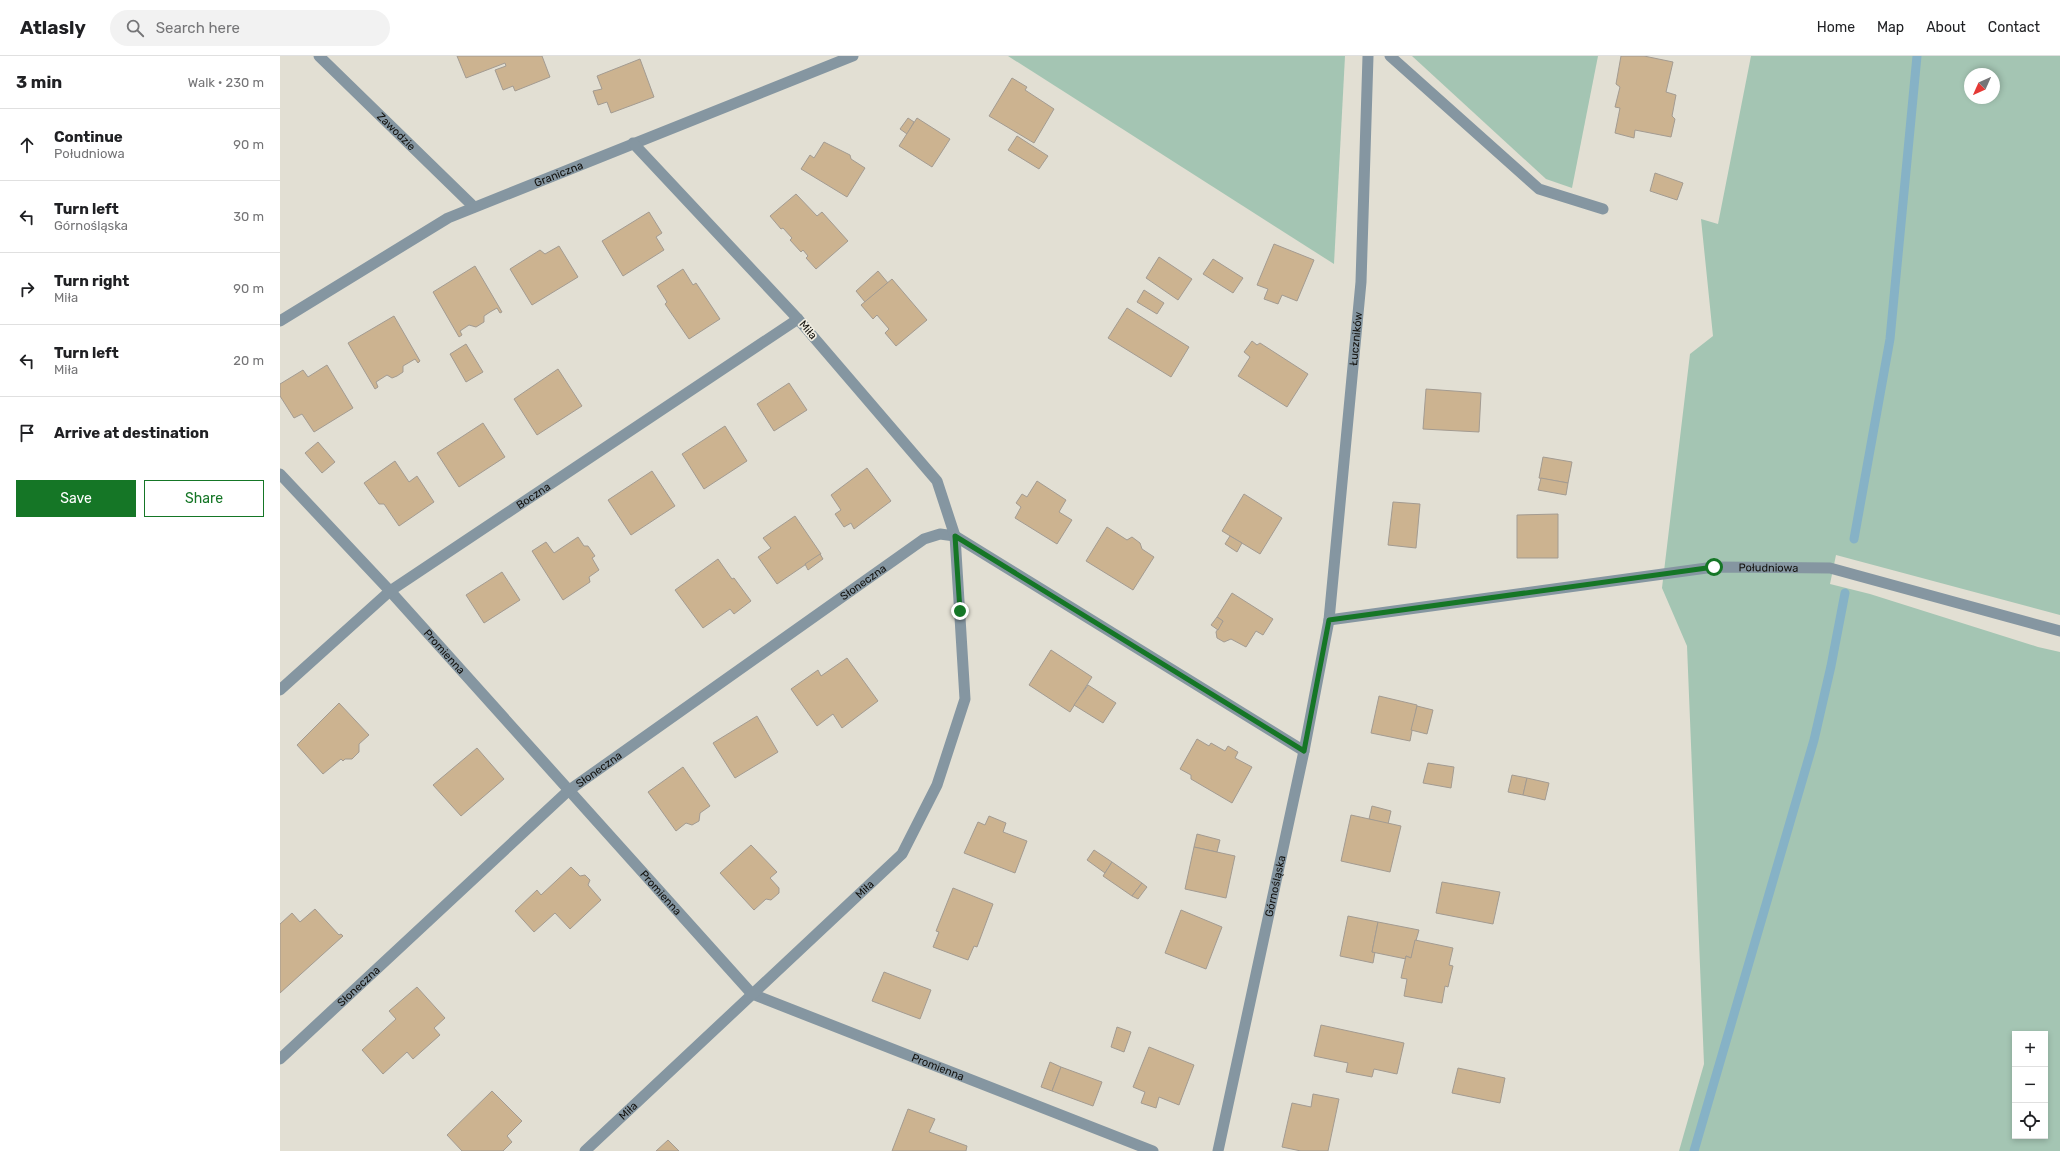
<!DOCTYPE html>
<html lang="en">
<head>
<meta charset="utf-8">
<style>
	:root { --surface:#fff; --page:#f2f2f2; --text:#202124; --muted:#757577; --line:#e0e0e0; --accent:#157626 }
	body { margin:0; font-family:Rubik,sans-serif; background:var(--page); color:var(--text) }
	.controls { position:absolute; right:12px; bottom:12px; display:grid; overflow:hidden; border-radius:0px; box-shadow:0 2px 6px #0003 }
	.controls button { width:36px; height:36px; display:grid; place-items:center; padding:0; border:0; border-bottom:1px solid var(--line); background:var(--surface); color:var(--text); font:20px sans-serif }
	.compass { position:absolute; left:1684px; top:12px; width:36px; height:36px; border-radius:50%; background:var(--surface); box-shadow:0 2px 6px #0003; rotate:225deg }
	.stop { position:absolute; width:12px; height:12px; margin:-9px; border:3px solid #157626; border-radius:50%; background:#fff }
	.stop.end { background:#157626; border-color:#fff; box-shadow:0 1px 4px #0008 }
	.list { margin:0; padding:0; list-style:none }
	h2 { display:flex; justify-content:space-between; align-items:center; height:52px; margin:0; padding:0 16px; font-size:17px }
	h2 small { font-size:13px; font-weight:400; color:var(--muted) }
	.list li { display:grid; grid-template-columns:26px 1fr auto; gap:12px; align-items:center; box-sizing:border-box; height:72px; padding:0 16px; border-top:1px solid var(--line) }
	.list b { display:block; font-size:15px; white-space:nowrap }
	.list p { margin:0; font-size:13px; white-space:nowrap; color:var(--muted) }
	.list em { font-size:13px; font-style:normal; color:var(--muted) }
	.actions { display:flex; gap:8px; padding:12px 16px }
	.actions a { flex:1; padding:9px 0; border:1px solid var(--accent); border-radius:0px; text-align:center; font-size:14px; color:var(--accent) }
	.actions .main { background:var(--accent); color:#fff }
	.icon { flex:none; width:22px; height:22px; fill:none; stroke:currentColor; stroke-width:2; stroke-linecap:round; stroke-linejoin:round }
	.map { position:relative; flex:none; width:1780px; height:1095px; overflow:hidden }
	header { display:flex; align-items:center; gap:24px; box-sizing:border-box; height:56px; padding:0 20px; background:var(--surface); border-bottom:1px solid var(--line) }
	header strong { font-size:19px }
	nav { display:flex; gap:22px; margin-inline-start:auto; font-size:14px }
	.search { width:280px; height:36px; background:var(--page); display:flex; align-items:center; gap:10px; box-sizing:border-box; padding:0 14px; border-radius:22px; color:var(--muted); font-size:15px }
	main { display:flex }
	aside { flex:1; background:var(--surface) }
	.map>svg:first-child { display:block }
</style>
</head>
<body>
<header>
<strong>Atlasly</strong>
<div class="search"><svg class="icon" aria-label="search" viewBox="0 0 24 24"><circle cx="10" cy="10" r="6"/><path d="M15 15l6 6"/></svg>Search here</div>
<nav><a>Home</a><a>Map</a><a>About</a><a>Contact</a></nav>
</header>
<main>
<aside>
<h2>3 min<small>Walk · 230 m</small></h2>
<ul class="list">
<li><svg class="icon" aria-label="ahead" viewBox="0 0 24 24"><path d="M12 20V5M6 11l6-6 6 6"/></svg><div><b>Continue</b><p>Południowa</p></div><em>90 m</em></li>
<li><svg class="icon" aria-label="left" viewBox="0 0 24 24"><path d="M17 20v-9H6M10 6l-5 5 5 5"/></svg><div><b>Turn left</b><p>Górnośląska</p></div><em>30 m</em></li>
<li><svg class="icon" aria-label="right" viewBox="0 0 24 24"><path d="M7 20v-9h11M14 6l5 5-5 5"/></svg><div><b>Turn right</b><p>Miła</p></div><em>90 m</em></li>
<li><svg class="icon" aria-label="left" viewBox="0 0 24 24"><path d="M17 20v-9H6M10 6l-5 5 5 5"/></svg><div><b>Turn left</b><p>Miła</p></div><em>20 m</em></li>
<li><svg class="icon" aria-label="arrive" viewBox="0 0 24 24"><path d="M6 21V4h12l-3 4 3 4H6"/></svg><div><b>Arrive at destination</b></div></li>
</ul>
<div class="actions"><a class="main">Save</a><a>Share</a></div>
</aside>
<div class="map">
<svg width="1780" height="1095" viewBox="0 0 1780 1095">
	<rect width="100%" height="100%" fill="#e2dfd3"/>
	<g fill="#a4c5b3" fill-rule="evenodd">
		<polygon points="728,0 1065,0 1054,208"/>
		<polygon points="1132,0 1318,0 1292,132 1266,123"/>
		<path d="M1471 0H1780V559L1556 499 1550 528 1590 538 1758 591 1780 596V1095H1399L1424 1008 1407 590 1382 532 1410 298 1433 280 1421 163 1438 168ZM1690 18H1714V42H1690ZM1735 978H1765V1080H1735Z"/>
	</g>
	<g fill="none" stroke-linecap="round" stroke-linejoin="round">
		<g stroke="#86b2c6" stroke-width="9">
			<polyline points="1574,483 1610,283 1637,0"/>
			<polyline points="1414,1095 1534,684 1551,610 1565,537"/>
		</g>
	</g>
	<g fill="#ccb390" stroke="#a39b91">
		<polygon points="177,0 262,0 270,21 235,35 233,30 223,34 215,14 226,10 225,7 186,22"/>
		<polygon points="1341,0 1364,0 1393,6 1386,36 1396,39 1392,60 1395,63 1391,81 1355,74 1354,82 1335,77 1340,52 1335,51 1340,31 1336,28"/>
		<polygon points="360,3 374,41 331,57 327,46 318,49 313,35 322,33 317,20"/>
		<polygon points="732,22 747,31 745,34 774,53 754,87 709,60"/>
		<polygon points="628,62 634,66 627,78 620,73"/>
		<polygon points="637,62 670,83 652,111 619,90"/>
		<polygon points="737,80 768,100 759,113 728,94"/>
		<polygon points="544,86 570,99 571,103 585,112 567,141 521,113 530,99 534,102"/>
		<polygon points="1375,117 1403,127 1397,144 1370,135"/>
		<polygon points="516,138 537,160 542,156 568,185 536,213 526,202 528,200 523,194 521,196 510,184 512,182 503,172 501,173 490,160"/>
		<polygon points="369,156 382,177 376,181 384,194 343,220 322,185"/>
		<polygon points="994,188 1034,204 1017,245 1002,239 998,248 984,243 988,233 977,229"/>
		<polygon points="279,190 298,221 252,249 230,213 260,194 265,198"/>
		<polygon points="879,201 912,223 898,244 866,222"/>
		<polygon points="933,203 963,222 953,237 923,218"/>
		<polygon points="195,210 222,256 220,257 217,252 210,256 204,260 204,266 196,271 189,269 180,275 182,279 179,281 153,236"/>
		<polygon points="403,213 413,229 416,227 440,263 409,283 385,248 387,246 377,230"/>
		<polygon points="598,215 608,227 585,246 576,235"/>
		<polygon points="612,223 647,264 616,290 605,277 609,273 597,259 593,263 581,249"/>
		<polygon points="864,234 884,247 877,258 857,246"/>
		<polygon points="847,252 909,291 891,321 828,282"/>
		<polygon points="114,260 140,305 138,307 135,303 123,310 123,316 117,320 112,322 107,319 96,326 98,331 95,333 68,287"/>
		<polygon points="972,285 977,289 980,287 1028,318 1007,351 958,320 970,301 964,296"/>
		<polygon points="186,288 203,316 186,326 170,298"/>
		<polygon points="47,309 73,352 34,376 22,358 14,362 0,340 0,328 23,314 28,321"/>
		<polygon points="278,313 302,350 257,379 234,343"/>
		<polygon points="509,327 527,354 494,375 477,348"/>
		<polygon points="1146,333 1201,337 1199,376 1143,373"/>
		<polygon points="203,367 225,401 179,431 157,397"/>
		<polygon points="445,370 467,405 424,433 402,398"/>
		<polygon points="38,386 55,406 42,417 25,397"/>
		<polygon points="1263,401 1292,406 1288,427 1259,422"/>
		<polygon points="115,405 129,426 137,420 154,446 119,470 104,448 99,448 84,427"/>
		<polygon points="587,412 611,445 574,473 571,467 564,471 555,458 561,454 551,439"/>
		<polygon points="372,415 395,450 351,479 328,444"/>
		<polygon points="1261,422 1288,427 1286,439 1258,434"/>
		<polygon points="757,425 786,444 779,456 792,464 777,488 735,462 741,451 736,447 742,438 747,441"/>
		<polygon points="964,438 1002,462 980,498 942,475"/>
		<polygon points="1113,446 1140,448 1136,492 1108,489"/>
		<polygon points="1278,458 1278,502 1237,502 1237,459"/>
		<polygon points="515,460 541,498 497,528 478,501 491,492 483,482"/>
		<polygon points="827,471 847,484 852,481 860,487 862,493 874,501 853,534 806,505"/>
		<polygon points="950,480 962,487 957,496 945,488"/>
		<polygon points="298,481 304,490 308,490 315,500 312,502 319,514 309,521 310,526 283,544 252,495 266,486 274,497"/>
		<polygon points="540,498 543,503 528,514 525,508"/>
		<polygon points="438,503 452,523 454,522 471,545 454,558 450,553 423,572 395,534"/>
		<polygon points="222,516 240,544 204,567 186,539"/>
		<polygon points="952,537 993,563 983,579 976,575 966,591 951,583 944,586 937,582 936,576 943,565 937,561"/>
		<polygon points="937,561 943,565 938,574 931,569"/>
		<polygon points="771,594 812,621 790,656 749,629"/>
		<polygon points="567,602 598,645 562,672 553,658 537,670 511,633 538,614 541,620"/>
		<polygon points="808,629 836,647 823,667 794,649"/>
		<polygon points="1099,640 1137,649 1130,685 1091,677"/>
		<polygon points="59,647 89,679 79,688 79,696 72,703 65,703 63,705 61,703 43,718 17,689"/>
		<polygon points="1137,650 1153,654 1147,678 1131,674"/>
		<polygon points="477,660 498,696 455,722 433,687"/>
		<polygon points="917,683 929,690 931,687 945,695 948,690 958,696 955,702 972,711 952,747 911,723 911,719 900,713"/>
		<polygon points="197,692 224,723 181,760 153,729"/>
		<polygon points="1148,707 1174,711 1171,732 1143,727"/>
		<polygon points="403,711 430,750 420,757 419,765 412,769 406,767 396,775 368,736"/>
		<polygon points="1232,719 1247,722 1243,739 1228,736"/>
		<polygon points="1247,722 1269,727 1265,744 1243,739"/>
		<polygon points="1092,750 1111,755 1108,768 1089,763"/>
		<polygon points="1071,759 1121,770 1110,816 1061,805"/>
		<polygon points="709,760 726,767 723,776 747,785 735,817 684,797 698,766 705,769"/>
		<polygon points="917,778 940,784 937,796 914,791"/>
		<polygon points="471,789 497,816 490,822 499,832 499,837 491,844 486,843 474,854 440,817"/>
		<polygon points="914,791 955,800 946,842 905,833"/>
		<polygon points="814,794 832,806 825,817 807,804"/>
		<polygon points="832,806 862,827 852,840 823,820"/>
		<polygon points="291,811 300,820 305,819 310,824 308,829 321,844 290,873 275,857 254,876 235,855 257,834 261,839"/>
		<polygon points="1162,826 1220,836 1213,868 1156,857"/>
		<polygon points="862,827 867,831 858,843 852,840"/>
		<polygon points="673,832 713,848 697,891 694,890 688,904 653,891 659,876 656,875"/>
		<polygon points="35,853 59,879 61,878 63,880 0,937 0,868 12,857 20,866"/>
		<polygon points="901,854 942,871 926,913 885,897"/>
		<polygon points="1068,860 1098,866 1092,896 1095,896 1093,907 1060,900"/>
		<polygon points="1098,866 1139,874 1131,902 1126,900 1126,903 1092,896"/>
		<polygon points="1135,884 1173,892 1169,909 1173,910 1168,931 1165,930 1162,947 1124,940 1127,923 1121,922 1126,900 1131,902"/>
		<polygon points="604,916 651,934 640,963 592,945"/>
		<polygon points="137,931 165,962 154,972 160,979 133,1003 127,996 103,1018 82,994 116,963 109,955"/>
		<polygon points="1041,969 1124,987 1117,1018 1094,1013 1092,1021 1066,1016 1068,1007 1034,1000"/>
		<polygon points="837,971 851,976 844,996 831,991"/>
		<polygon points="869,991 914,1009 899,1049 879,1041 876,1052 861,1047 865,1036 853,1031"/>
		<polygon points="770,1006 781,1011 772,1035 761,1031"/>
		<polygon points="781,1011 822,1026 813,1050 772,1035"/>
		<polygon points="1178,1012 1225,1022 1220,1047 1172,1037"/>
		<polygon points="212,1035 242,1065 227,1080 232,1086 223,1095 182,1095 167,1079"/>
		<polygon points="1033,1038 1059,1043 1048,1095 1021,1095 1002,1091 1012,1047 1031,1051"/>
		<polygon points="628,1053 655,1063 649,1076 687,1090 686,1095 612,1095"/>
		<polygon points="388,1084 399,1095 376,1095"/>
	</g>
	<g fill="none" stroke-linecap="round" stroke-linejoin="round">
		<polyline stroke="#8596a1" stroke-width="11" points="1110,0 1259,133 1323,153"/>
		<g stroke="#8596a1" stroke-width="11">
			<path id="s1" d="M39 0 194 151"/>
			<path id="s2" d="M0 265 168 162 573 0"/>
			<path id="s3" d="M0 418 110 535 472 938 873 1095"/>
			<path id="s4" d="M1049 564 1434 511 1550 512 1780 575"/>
			<path id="s5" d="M0 634 110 535 518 263"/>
			<path id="s6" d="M0 1003 288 735 644 483 660 478 675 480 1024 695"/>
			<path id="s7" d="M305 1095 622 798 657 729 685 643 675 480 657 425 518 263 353 87"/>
			<path id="s8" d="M938 1095 1024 695 1049 564 1081 226 1088 0"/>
		</g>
	</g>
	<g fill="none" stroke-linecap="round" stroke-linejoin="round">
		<polyline stroke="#157626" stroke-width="5" points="680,555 675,480 1024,695 1049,564 1434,511"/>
	</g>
	<g text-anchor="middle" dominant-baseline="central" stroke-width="3.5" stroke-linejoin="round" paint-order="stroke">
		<g font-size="11" fill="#12110d" stroke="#efece0">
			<text stroke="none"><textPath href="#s1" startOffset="108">Zawodzie</textPath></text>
			<text stroke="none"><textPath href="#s2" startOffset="316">Graniczna</textPath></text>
			<text transform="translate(528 274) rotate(49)">Miła</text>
			<text stroke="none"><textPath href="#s8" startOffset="825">Łuczników</textPath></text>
			<text stroke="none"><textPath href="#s5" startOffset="320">Boczna</textPath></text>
			<text stroke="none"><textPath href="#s4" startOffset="443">Południowa</textPath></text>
			<text stroke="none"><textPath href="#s6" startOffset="755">Słoneczna</textPath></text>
			<text stroke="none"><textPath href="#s3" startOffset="242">Promienna</textPath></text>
			<text stroke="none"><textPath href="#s6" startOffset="431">Słoneczna</textPath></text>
			<text stroke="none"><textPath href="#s8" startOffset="271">Górnośląska</textPath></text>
			<text stroke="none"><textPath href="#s7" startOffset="383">Miła</textPath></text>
			<text stroke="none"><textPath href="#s3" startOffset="566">Promienna</textPath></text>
			<text stroke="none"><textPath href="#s6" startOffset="107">Słoneczna</textPath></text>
			<text stroke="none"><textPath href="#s3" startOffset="902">Promienna</textPath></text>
			<text stroke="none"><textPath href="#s7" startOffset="59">Miła</textPath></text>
		</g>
	</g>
</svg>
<div class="controls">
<button>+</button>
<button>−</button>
<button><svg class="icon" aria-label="locate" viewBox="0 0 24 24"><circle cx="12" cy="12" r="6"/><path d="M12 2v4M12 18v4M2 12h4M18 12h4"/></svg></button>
</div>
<svg class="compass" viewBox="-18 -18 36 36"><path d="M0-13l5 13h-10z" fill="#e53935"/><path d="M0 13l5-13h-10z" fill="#757577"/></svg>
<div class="stop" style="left:1434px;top:511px"></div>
<div class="stop end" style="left:680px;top:555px"></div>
</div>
</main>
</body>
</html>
